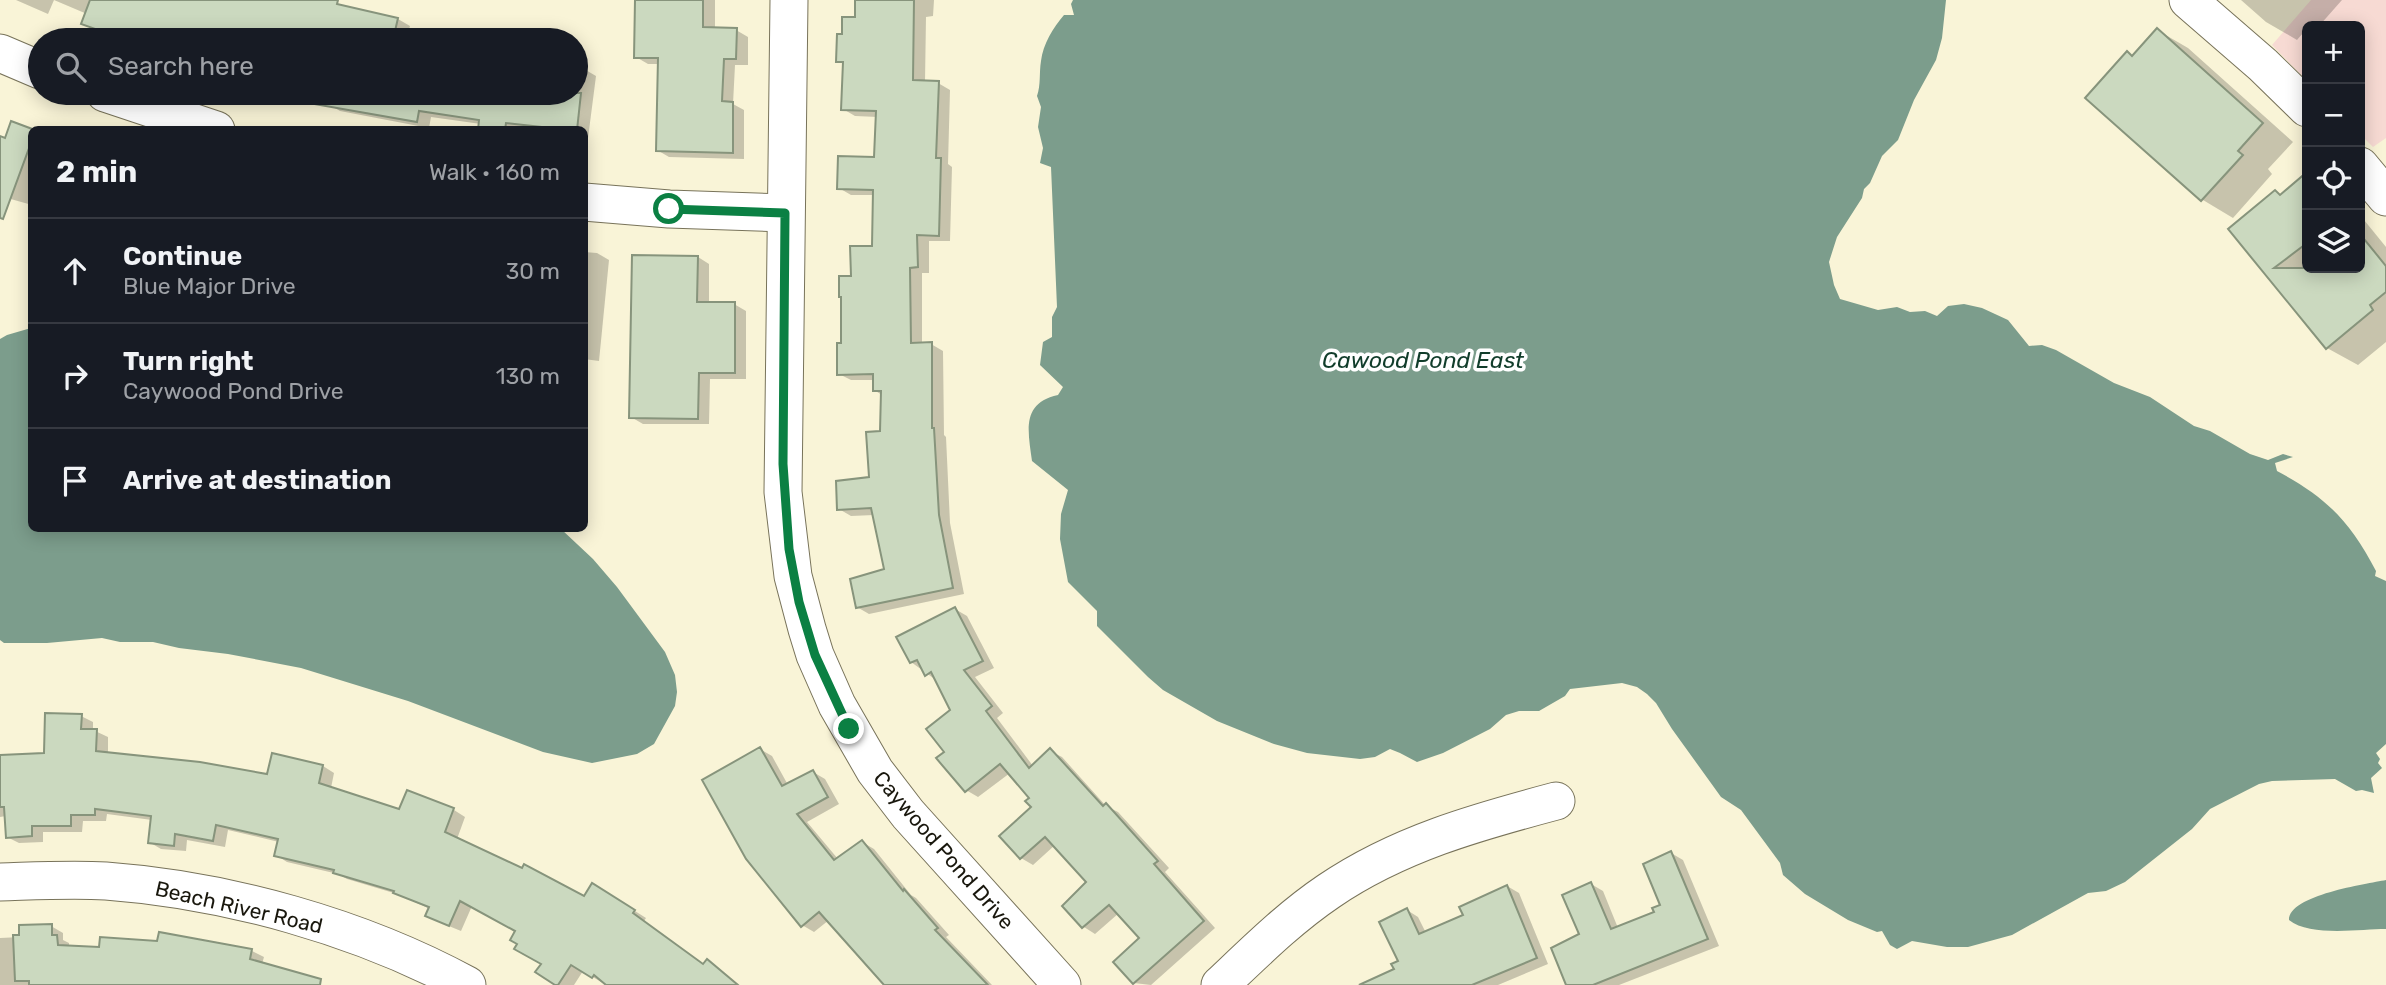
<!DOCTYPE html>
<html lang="en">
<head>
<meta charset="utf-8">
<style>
	:root { --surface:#171b24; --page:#242831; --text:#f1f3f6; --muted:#9ea1a6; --line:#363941 }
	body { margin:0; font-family:Rubik,sans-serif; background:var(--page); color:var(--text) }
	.controls { position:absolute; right:21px; top:21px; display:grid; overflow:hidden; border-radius:10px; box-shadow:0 4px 18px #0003 }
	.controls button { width:63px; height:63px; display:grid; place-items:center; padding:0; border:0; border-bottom:2px solid var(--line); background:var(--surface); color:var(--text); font:35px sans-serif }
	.stop { position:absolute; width:21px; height:21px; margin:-16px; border:5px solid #0b8043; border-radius:50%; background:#fff }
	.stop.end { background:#0b8043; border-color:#fff; box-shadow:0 2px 7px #0008 }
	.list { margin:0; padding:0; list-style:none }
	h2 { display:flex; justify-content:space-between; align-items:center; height:91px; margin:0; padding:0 28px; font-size:30px }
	h2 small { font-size:23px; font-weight:400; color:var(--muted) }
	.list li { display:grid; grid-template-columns:46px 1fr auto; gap:21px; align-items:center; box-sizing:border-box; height:105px; padding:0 28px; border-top:2px solid var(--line) }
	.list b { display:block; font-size:26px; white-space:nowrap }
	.list p { margin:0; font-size:23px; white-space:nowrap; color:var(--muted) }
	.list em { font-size:23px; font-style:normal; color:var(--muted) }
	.icon { flex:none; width:38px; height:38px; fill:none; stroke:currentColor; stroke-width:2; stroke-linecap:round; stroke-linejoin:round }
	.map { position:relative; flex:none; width:2386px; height:985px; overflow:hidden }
	.search { position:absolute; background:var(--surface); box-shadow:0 4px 18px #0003; left:28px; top:28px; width:560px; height:77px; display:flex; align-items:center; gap:18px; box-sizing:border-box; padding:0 24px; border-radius:38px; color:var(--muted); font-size:26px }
	.panel { position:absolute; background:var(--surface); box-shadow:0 4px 18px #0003; left:28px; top:126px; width:560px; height:406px; border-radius:10px }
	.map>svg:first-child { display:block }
</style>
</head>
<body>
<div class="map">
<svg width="2386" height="985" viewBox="0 0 2386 985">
	<rect width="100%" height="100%" fill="#f9f4d7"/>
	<polygon fill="#f7dad3" points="2311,0 2386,0 2386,138 2373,147 2360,134 2360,26 2307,26 2307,81 2272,45"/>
	<g fill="#7c9d8c">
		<path d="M1073 0H1946L1942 38 1936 60 1914 100 1898 140 1882 156 1870 183 1864 189 1862 198 1837 237 1829 262 1834 285 1840 299 1878 310 1897 307 1910 312 1925 311 1937 316 1948 306 1964 304 1982 308 2008 320 2029 346 2042 345 2056 350 2114 383 2150 397 2194 426 2210 431 2250 454 2268 460 2283 454 2293 457 2275 463 2277 471C2326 497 2350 521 2376 571L2375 576 2386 581V744L2376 753 2380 759 2378 763 2382 768 2371 778 2374 793 2362 790 2356 791 2335 779 2272 781 2259 784 2210 809 2192 829 2125 882 2106 891 2088 893 2012 935 1968 947H1947L1912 941 1897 949 1890 945 1882 931 1877 932 1848 920 1805 894 1783 875 1780 863 1741 810 1721 797 1672 729 1656 703 1647 694 1637 687 1622 683 1570 689 1565 696 1539 711H1519L1506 715 1490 729 1443 753 1417 762 1400 753 1390 749 1375 757 1360 759 1307 753 1274 744 1217 721 1163 690 1148 677 1097 626V611L1068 582 1060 539 1061 514 1068 490 1032 461C1028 431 1021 403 1058 395L1063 387 1040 365 1043 342 1052 337V317L1057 307 1051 167 1040 163 1043 148 1038 127 1041 107 1037 96C1041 85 1039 73 1041 61 1043 44 1053 28 1064 15H1074L1071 4Z"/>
		<polygon points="31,328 32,528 561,529 593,559 617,587 665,652 675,675 677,692 675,706 654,744 637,754 592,763 543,752 408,701 301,668 228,654 179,648 153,642 120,642 102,638 47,643 4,643 0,640 0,339 7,335"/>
		<path d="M2386 880V929C2360 929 2310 937 2289 920 2289 895 2366 884 2386 880Z"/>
	</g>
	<g fill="#0003">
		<polygon points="16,0 324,0 346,8 398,19 410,26 406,40 123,40 83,24 87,14 54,0 48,14"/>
		<polygon points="637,0 715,0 715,29 736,30 748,37 748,65 735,65 733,104 744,110 744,159 669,157 657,150 660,64 648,64 636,57"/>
		<polygon points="856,0 934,0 933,16 926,17 925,82 938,83 950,90 948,164 952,167 950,241 929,241 929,273 922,273 922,344 931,344 943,351 944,435 946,437 950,523 964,594 869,614 857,607 886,571 874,515 851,516 839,509 871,479 882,433 882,395 874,390 874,380 851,380 839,374 853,277 873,248 874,195 851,195 839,188 876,159 878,117 855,116 843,109 845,64 838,61 844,36 856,19"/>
		<polygon points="2241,0 2342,0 2319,26 2307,26 2307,35 2303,33 2297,40 2266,22"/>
		<polygon points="2157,30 2188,48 2293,142 2268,169 2272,174 2233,218 2203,200 2088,97 2127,53 2134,57"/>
		<polygon points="471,33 518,40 469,40"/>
		<polygon points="576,69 584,69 596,76 587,146 584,146 584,130 480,130 481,124 431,117 429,128 340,111 328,104 288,93 576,93"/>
		<polygon points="32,130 32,205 0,196 0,138 6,140"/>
		<polygon points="2307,175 2307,268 2360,268 2360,215 2386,247 2386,342 2358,365 2327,348 2230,229 2275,192 2282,196"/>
		<polygon points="584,252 597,253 609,260 599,361 584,359"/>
		<polygon points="698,257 709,264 709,304 734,304 746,311 746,379 710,379 709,424 643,424 631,417"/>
		<polygon points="955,609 967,616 994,668 975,677 1003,713 997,718 1033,766 1050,751 1062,757 1106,806 1118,812 1169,868 1165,872 1215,928 1151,985 1134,983 1116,962 1142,938 1119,913 1095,934 1084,927 1065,906 1088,882 1055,845 1033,865 1021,858 1002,836 1033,807 1032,798 1010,773 978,797 966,790 946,752 952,711 936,680 911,662"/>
		<polygon points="81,716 93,722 93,730 108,737 108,754 268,776 323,766 334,773 331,788 400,811 408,792 454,810 465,817 457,839 584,899 605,892 646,918 644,921 705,965 708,962 739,985 606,985 583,971 574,985 558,985 538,972 543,964 519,943 518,931 472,906 461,931 439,922 430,909 397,894 347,879 338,874 287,862 276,855 279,842 228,830 225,847 187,840 186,851 161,849 149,842 152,820 107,814 106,821 83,821 82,832 43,832 43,842 19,843 7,837 6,816 0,817 0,756 46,754"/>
		<polygon points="760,749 772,756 788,785 813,772 825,779 839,804 807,822 838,859 862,842 874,849 911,895 916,898 949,935 946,937 992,985 885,985 829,920 814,932 802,925"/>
		<polygon points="1671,853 1683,860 1719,946 1619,985 1568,985 1591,884 1603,891 1618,928 1656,913 1662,906"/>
		<polygon points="1507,886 1519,893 1548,964 1498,985 1392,985 1400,961 1407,910 1418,917 1426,933 1466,916"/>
		<polygon points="51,926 63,933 63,940 69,943 69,947 101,949 159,943 160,934 252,951 264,957 262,964 302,985 0,985 0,938 21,937"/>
	</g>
	<g fill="#cbd9bf" stroke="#87947c" stroke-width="2">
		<polygon points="90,0 338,0 337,4 398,18 393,40 126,40 81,24"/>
		<polygon points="635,0 703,0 703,27 737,28 736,59 724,59 722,101 733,102 733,153 656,151 658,58 634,58"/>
		<polygon points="855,0 914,0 913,80 939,81 936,158 941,158 939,236 917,235 918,267 910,268 911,343 932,342 932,428 934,428 939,515 953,588 856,608 850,579 884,569 871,508 837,510 836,481 869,477 866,432 880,431 881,391 873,391 873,374 837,375 837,343 841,343 841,297 839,297 839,276 851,276 850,246 872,246 873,190 837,189 838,156 874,157 876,111 841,110 843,62 836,62 837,34 842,34 842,17 855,17"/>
		<polygon points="2157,28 2263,123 2238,151 2243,155 2201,201 2085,98 2127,51 2132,56"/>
		<polygon points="315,93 581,93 577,130 550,130 550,128 506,123 505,130 478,130 479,120 419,111 417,122 314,104"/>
		<polygon points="11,121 35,130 32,130 32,140 3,219 0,218 0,136 5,138"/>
		<polygon points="2307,172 2307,243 2274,268 2360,268 2360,234 2386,266 2386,292 2370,305 2373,310 2326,349 2228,229 2275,190 2280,195"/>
		<polygon points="632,255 698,256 697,302 735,302 735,373 699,373 698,419 629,418"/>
		<polygon points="955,607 983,661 964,670 992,706 986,711 1029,768 1050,748 1103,806 1106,803 1158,861 1154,864 1204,921 1133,984 1113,962 1139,938 1109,905 1082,928 1062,906 1086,882 1045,837 1020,859 999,836 1031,807 1025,801 1029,798 1000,764 965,792 936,758 944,752 926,729 950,710 931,672 925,676 917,660 910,663 896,637"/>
		<polygon points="45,713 82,714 81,729 97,729 96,751 200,762 267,774 272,753 323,765 319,783 399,809 407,790 454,808 445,832 522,868 524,864 584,896 592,883 635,910 633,913 703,964 707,959 738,985 606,985 594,975 592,978 571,965 558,985 555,985 535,972 541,964 514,949 517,944 510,940 515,931 460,901 449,926 425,916 429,907 393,893 394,891 333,873 334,870 274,856 278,839 216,825 213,841 175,834 174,846 148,843 151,816 95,809 95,815 71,815 71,826 32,826 32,836 6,838 4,807 0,807 0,755 44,753"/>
		<polygon points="760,747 782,786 813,770 828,797 797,814 834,860 862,840 903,891 904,889 938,928 935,930 988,985 884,985 819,912 801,927 746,859 702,780"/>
		<polygon points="1671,851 1708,939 1593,985 1566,985 1551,948 1579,934 1562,895 1591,882 1611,929 1654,912 1652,908 1660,905 1643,864"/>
		<polygon points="1507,885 1537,958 1472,985 1359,985 1394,969 1391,964 1398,961 1379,922 1407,908 1419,934 1463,915 1459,907"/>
		<polygon points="52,924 52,935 57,935 58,945 99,947 100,937 157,941 159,932 252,949 250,959 321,979 320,985 29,985 29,981 15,981 13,935 19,935 19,925"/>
	</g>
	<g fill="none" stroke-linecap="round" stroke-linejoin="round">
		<g stroke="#78735a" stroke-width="39">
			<g id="minor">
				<polyline points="789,0 783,492 793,576 807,629 815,655 837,705 875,771 908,814 1062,985"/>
				<polyline points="2188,0 2263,65 2307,108"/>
				<polyline points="0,53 40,70"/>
				<polyline points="105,93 216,130"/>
				<polyline points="2360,166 2386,197"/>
				<polyline points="584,202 669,209 785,213"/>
				<path d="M0 882C35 881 71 879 106 881 228 890 360 927 467 985"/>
				<path d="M1220 985C1255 952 1289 918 1329 891 1398 844 1477 822 1556 801"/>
			</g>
		</g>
		<use href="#minor" stroke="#fff" stroke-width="37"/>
	</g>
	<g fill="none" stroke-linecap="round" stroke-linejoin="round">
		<polyline stroke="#0b8043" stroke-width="9" points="669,209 785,213 783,464 789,549 799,602 815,655 849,729"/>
	</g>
	<g text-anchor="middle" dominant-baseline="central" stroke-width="7" stroke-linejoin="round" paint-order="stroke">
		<g font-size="21" fill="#19170d" stroke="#fff">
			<text transform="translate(944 850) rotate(49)">Caywood Pond Drive</text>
			<text transform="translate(239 907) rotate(13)">Beach River Road</text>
		</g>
		<g font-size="23" font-style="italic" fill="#113d2b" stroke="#fff">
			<text x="1423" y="360">Cawood Pond East</text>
		</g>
	</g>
</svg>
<div class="controls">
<button>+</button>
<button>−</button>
<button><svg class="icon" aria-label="locate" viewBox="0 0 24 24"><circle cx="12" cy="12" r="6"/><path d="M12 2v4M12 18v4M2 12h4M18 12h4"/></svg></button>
<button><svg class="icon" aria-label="layers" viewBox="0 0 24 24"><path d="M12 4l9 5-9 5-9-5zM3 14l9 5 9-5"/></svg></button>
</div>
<div class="stop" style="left:669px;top:209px"></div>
<div class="stop end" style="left:849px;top:729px"></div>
<div class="search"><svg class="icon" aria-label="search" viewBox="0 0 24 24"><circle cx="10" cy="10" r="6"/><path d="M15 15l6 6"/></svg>Search here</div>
<section class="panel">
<h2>2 min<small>Walk · 160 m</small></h2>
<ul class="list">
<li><svg class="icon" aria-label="ahead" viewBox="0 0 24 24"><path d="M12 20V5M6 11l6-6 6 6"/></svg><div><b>Continue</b><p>Blue Major Drive</p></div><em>30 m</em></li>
<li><svg class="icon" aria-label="right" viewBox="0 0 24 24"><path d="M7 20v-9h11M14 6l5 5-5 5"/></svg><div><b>Turn right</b><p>Caywood Pond Drive</p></div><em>130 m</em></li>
<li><svg class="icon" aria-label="arrive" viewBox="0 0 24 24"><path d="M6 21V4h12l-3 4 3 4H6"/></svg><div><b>Arrive at destination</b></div></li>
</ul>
</section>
</div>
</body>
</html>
